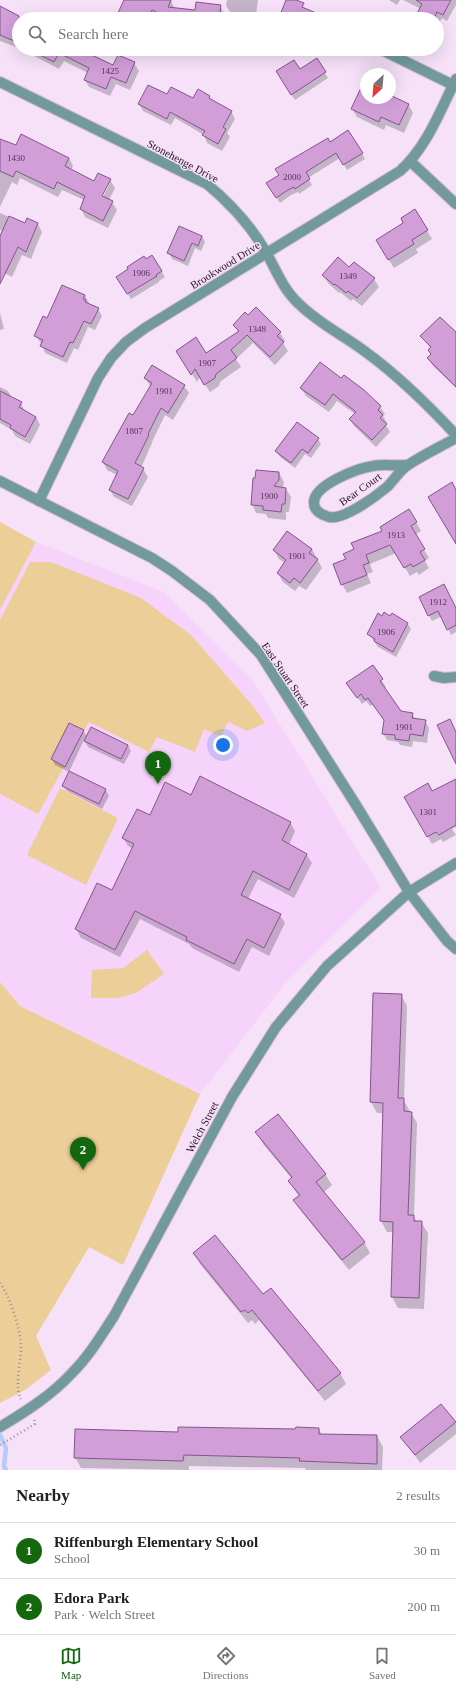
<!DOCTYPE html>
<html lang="en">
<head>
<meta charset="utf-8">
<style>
	:root { --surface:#fff; --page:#f6f6f6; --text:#202124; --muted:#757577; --line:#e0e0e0; --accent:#13680d }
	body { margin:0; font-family:Georgia,serif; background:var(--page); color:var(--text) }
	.compass { position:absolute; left:360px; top:68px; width:36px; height:36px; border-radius:50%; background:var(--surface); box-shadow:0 4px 16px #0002; rotate:206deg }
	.you { position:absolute; left:223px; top:745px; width:14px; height:14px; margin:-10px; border:3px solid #fff; border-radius:50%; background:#1a73e8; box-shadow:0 0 0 6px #1a73e833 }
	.badge { display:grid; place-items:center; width:26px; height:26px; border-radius:50%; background:var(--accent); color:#fff; font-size:13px; font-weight:700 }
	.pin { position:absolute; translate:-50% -33px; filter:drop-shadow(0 1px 2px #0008) }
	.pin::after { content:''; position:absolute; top:21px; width:14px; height:12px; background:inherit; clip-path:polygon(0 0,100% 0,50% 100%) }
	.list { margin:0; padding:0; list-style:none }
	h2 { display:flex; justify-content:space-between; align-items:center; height:52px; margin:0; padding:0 16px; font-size:17px }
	h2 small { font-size:13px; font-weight:400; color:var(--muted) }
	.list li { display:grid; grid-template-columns:26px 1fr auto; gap:12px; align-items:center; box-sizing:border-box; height:56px; padding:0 16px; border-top:1px solid var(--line) }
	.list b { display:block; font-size:15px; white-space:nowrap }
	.list p { margin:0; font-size:13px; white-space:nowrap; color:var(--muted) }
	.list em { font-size:13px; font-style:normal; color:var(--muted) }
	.icon { flex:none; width:22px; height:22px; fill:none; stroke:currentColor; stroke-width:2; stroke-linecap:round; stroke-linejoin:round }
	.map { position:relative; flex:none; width:456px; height:1470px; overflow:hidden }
	.search { position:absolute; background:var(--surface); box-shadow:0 4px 16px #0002; left:12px; right:12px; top:12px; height:44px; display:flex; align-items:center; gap:10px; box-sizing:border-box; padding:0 14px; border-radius:22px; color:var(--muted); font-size:15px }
	.sheet { height:164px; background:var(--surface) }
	nav { display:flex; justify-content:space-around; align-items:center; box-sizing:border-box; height:56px; border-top:1px solid var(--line); background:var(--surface); font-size:11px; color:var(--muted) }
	nav a { display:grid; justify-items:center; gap:2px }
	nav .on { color:var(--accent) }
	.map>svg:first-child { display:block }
</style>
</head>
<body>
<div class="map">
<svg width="456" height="1470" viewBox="0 0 456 1470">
	<rect width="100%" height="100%" fill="#f6e1f9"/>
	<polygon fill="#f6d3fb" points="36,542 164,592 252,679 381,888 284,985 200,1094 20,1006 0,982 0,610"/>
	<g fill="#ecce98">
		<polygon points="0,522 36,542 0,610"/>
		<polygon points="30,562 51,562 141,598 191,635 253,706 265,723 247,731 228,722 221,737 204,729 195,752 157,737 149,752 89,722 38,814 0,794 0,620"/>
		<polygon points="60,788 118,818 86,885 27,855"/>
		<polygon points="147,950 164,974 136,993 118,998 91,998 92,970 123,968"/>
		<polygon points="0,982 20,1006 200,1094 123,1265 89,1247 36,1336 51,1370 25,1390 0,1403"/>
	</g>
	<g fill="#0003" fill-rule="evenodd">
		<polygon points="125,0 171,0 174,8 196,11 220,6 224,13 223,19 161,19 156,17 155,19 120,19 118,15"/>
		<polygon points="227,0 258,0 256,15 230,12 226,5"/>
		<polygon points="389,0 400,0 397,5"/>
		<polygon points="403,0 456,0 456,5 447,21 442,18 437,27 437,19 419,19 421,9"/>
		<polygon points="0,7 21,19 19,19 19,48 0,41"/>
		<polygon points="21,49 88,49 90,55 114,66 134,63 139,71 130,90 116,84 110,96 89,87 85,80 88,73 64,61 59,69"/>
		<polygon points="317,60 328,78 295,100 277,72 299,71"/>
		<polygon points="366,88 366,98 387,98 408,104 413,113 404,133 386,125 384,130 357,117 352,109"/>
		<polygon points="168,96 193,99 209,96 212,101 231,111 235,119 227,133 230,137 222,151 207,143 204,135 175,118 171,125 143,111 139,104"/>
		<path d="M0 142 69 158 73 166 71 170 95 182 110 180 115 188 109 200 112 202 117 210 108 228 85 217 81 209 84 200 62 190 58 197 20 178 17 185 12 182 0 207ZM108 183H110L101 201 99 200Z"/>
		<polygon points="330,143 362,153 365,159 347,170 340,158 308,178 312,185 299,194 298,192 291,195 280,203 267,183"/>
		<polygon points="415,211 432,239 416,249 418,253 394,268 382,249"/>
		<polygon points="0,213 26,224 38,224 42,232 31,259 22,255 12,277 0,271 0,243 3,231 0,230"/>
		<polygon points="202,236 205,242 201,251 195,248 188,266 172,259 169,253"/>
		<polygon points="152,256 165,277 159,281 159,282 131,299 118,277"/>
		<polygon points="349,268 374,279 379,287 362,306 353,299 351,301 340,292 339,293 328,283 323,275"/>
		<polygon points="85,295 89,303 88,304 98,309 102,316 95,330 88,327 78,350 74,348 67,363 45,353 42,345 36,336 48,319"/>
		<polygon points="0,313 4,329 0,330"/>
		<polygon points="248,316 280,333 285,341 283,343 288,351 275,365 253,343 236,359 241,367 228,376 220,382 219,386 210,392 200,377 197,382 182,358 206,354 239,333 234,325"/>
		<polygon points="440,318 456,332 456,388 433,366 428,358 432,355 431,349 422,336"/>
		<polygon points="145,378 184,386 189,393 173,420 165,415 152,442 152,443 141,468 143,469 148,477 132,506 114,497 110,490 117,475 107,470 103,462 151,387"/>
		<polygon points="342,379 363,391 380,407 385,414 383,416 387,423 385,424 390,432 376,447 354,426 350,419 355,414 337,401 329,412 306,396 301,388"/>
		<polygon points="0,387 8,391 12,398 21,403 24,411 36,417 40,425 30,444 15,436 12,430 0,423"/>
		<polygon points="318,439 321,444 311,458 305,454 295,468 280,457 276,451"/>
		<polygon points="279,473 284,482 283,488 286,489 291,497 289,512 286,512 286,520 268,518 266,514 256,513 252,504"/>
		<polygon points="409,510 421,531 415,535 429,558 425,561 429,568 419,575 417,572 410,576 396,553 370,564 373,572 367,574 371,583 347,593 342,584 347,560 355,550 383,531"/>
		<polygon points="312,549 322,568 306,590 299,586 295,591 283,582 278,573 285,563 279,559 274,550"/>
		<polygon points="420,598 456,610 456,632 451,635 442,616 432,621"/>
		<polygon points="382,617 391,617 408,624 411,629 396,657 378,647 369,634"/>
		<polygon points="373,667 386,687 384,688 400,712 412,714 416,720 425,721 429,728 427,743 413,741 412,747 400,745 398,742 387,740 383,733 385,721 373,704 370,706 366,701 362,704 352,690"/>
		<polygon points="83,730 87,737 128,745 131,751 124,764 88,747 84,740 69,772 55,765 52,759"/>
		<polygon points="70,773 106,790 109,796 102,809 67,791 63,786"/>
		<polygon points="456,780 456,827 452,829 456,835 443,842 441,839 432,844 405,797 432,793"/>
		<polygon points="192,796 290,822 295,831 289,845 307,855 312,863 294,898 258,879 248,899 280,915 285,923 269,956 252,947 239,972 192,948 189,944 140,919 120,957 81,938 76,929 112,891 133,849 128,846 123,838 150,816"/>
		<polygon points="374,994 401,995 407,1006 404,1101 417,1123 414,1217 417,1222 421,1222 428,1233 424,1309 398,1308 392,1297 394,1232 387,1232 381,1221 384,1113 377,1113 371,1102"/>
		<polygon points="278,1115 325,1174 332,1185 323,1193 364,1242 370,1253 349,1270 301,1211 295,1201 299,1197 289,1181 292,1179 263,1144 257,1133"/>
		<polygon points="194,1254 263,1295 340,1373 346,1384 325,1401 259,1320 255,1324 252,1320 248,1323 200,1264"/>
		<polygon points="441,1405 456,1424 456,1434 420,1463 402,1437"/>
		<polygon points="319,1429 322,1435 377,1436 383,1447 382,1470 306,1470 305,1468 189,1466 189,1470 81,1468 75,1457 179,1433"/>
	</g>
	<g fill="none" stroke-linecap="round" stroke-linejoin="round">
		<polyline stroke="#b3ccf9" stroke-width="4.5" points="0,1435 6,1448 4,1466 6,1470"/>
	</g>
	<g fill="#d19ed8" stroke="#84558b">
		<polygon points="124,0 171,0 168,7 195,10 196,2 221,5 219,19 170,19 152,10 148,19 125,19 117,15"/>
		<polygon points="286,0 296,0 304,3 302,7 330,19 280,19 282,16 280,15"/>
		<polygon points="416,0 451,0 443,15 437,12 434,19 414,19 422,4"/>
		<polygon points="0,6 19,16 19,43 0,35"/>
		<polygon points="28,49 79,49 113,65 118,55 135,62 126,83 111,77 106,89 84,80 89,68 59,53 54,62"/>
		<polygon points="317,58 326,72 291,95 276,71 294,60 300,69"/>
		<polygon points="366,77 366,98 391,98 392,96 409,104 399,125 381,117 379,122 351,109"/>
		<polygon points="148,85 167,94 171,87 193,98 198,89 210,96 209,98 232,111 223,127 226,129 218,144 202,135 205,131 170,112 167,119 138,104"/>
		<polygon points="348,130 363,153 343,165 336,153 306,172 310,179 295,189 294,187 288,190 276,198 266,183 279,175 275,169 328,138 330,142"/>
		<polygon points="21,134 69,158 65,166 94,181 98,173 111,179 102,196 113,201 103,221 80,209 85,196 57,182 54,189 16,171 13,177 0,171 0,139 16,145"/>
		<polygon points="415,209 428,230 412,240 414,244 388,260 376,240 403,223 401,218"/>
		<polygon points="9,216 25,223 27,218 38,223 26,252 18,247 0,284 0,236"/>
		<polygon points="179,226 202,236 198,246 192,243 184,261 167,253"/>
		<polygon points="152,255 162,271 156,275 157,276 127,294 116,277 128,269 127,267 144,256 146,259"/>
		<polygon points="338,257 349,267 354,262 375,278 357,298 348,291 346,293 335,284 334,285 322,275"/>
		<polygon points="62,285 85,295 83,299 86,300 85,302 99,308 91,324 84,321 73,343 70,342 63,357 40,346 43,340 34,336 43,316 47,318"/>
		<polygon points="256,307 281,332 277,336 284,342 270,357 247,335 231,350 237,358 216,374 215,378 204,385 195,369 191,375 176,351 196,337 206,353 239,331 233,325 245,312 248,315"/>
		<polygon points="440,317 456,332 456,387 427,358 431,354 428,350 431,347 420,336"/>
		<polygon points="320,362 341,378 344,375 364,390 381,406 378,410 383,415 380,418 387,424 372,440 349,419 356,412 333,394 325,405 300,388"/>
		<polygon points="152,365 185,385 168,413 161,408 148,434 149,435 135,463 144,468 128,499 109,490 118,471 102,462 129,413 133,415 152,383 144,378"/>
		<polygon points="0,391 22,402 19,407 36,417 25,437 10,428 11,425 0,419"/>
		<polygon points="297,422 319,438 308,453 302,449 291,463 275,451"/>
		<polygon points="256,470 279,472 279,480 274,486 286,488 285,504 282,504 281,512 263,510 263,506 251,505 253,478 255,478"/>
		<polygon points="452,482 456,490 456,544 428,497"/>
		<polygon points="409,509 417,522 411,526 425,549 420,552 425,560 413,567 411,564 404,568 390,545 366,555 369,563 363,565 367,575 341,585 333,564 346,559 343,554 354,549 351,543 382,531 380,527"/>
		<polygon points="287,531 312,549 309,553 318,559 300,583 294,578 290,583 277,573 286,560 273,550"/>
		<polygon points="444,584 456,608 456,625 447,630 438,611 428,616 419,597"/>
		<polygon points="384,612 390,616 392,613 408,623 393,652 374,641 375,639 367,634 378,613 382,616"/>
		<polygon points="373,665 383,679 380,681 401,711 413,713 412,718 426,720 423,736 410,734 409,741 395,739 395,735 382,734 384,720 368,698 365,700 361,694 357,698 346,683"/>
		<polygon points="450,719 456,732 456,764 437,725"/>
		<polygon points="69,723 84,730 65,767 51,759"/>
		<polygon points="91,727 128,745 121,759 84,741"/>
		<polygon points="69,771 106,789 99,804 62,786"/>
		<polygon points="200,776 291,822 282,840 307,854 289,890 253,871 241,895 281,914 264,948 247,939 234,964 186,940 187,937 135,911 115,950 75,929 97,883 112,890 134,844 122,838 137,809 150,815 165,782 191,795"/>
		<polygon points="456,779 456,825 439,835 436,832 427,837 404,797 428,783 432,791"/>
		<polygon points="373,993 402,994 398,1098 404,1098 404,1111 412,1112 408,1215 414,1215 414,1221 422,1221 419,1298 391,1297 393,1222 380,1221 383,1103 370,1102"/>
		<polygon points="278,1114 326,1174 316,1182 365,1242 342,1260 293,1200 300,1195 288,1181 292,1177 255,1132"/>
		<polygon points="215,1235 263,1294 271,1288 341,1373 318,1391 252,1310 248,1313 245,1310 241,1312 193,1253"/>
		<polygon points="441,1404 456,1422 415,1455 400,1437"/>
		<polygon points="178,1427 295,1429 296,1427 319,1428 319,1434 377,1435 377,1464 299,1461 300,1458 184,1455 183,1461 74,1458 75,1429 178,1432"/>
	</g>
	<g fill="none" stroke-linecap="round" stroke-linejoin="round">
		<g stroke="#d1bcd4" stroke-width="12">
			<g id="minor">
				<polyline points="380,49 453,85"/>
				<path d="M0 82 207 184C231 204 251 226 266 252 276 270 283 289 298 303 319 324 345 336 367 353 400 377 428 405 456 435"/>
				<polyline points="410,161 456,204"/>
				<path d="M406 465C395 466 383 464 373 466 358 468 313 485 314 503 314 511 322 515 329 517 344 520 375 497 387 487 394 480 400 470 408 465 423 455 440 447 456 438"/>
				<polyline points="0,481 152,558 172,571 210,600 261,655 356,805 409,892 447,941 456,949"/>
				<path d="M39 501 98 378 111 358 126 342 145 328 400 171C427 147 440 111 456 79"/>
				<polyline points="434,676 444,678 456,677"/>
				<path d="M0 1427C25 1412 52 1395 72 1373 89 1356 101 1336 114 1316L232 1097 276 1027 327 966 409 892 456 863"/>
			</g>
		</g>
		<g stroke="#9f8ba2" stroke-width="2.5" stroke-dasharray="1 3" stroke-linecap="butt">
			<path d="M0 1283C10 1297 21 1330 21 1347 21 1361 14 1388 21 1399"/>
			<polyline points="0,1445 35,1424 34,1419"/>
		</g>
		<use href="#minor" stroke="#729a9d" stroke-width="10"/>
	</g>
	<g text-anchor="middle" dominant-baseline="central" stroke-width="3" stroke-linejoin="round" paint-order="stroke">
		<g font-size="9" fill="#523656">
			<text x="110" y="71">1425</text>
			<text x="16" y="158">1430</text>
			<text x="292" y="177">2000</text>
			<text x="141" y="273">1906</text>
			<text x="348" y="276">1349</text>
			<text x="257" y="329">1348</text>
			<text x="207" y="363">1907</text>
			<text x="164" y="391">1901</text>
			<text x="134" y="431">1807</text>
			<text x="269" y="496">1900</text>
			<text x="396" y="535">1913</text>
			<text x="297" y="556">1901</text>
			<text x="438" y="602">1912</text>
			<text x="386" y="632">1906</text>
			<text x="404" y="727">1901</text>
			<text x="428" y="812">1301</text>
		</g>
		<g font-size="11" fill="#27142a" stroke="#f6e1f9">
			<text transform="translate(183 161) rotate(28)">Stonehenge Drive</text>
			<text transform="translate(225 265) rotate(-32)">Brookwood Drive</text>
			<text transform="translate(360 489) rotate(-35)">Bear Court</text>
			<text transform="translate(286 675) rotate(56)">East Stuart Street</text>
			<text transform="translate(202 1127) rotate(-62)">Welch Street</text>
		</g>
	</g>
</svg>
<svg class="compass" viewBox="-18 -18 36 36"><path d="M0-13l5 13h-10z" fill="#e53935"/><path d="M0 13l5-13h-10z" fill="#757577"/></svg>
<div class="you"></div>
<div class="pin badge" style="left:158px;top:784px">1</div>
<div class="pin badge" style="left:83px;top:1170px">2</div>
<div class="search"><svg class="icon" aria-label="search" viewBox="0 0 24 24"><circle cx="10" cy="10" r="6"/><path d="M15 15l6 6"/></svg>Search here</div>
</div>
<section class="sheet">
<h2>Nearby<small>2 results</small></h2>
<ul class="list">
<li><span class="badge">1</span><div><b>Riffenburgh Elementary School</b><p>School</p></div><em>30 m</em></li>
<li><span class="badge">2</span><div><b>Edora Park</b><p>Park · Welch Street</p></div><em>200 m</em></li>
</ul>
</section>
<nav>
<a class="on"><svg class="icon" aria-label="map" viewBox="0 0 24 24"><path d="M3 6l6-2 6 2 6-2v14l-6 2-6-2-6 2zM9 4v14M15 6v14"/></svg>Map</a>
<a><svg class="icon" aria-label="directions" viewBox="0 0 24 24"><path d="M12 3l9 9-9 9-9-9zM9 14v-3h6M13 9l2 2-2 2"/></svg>Directions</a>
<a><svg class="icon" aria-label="saved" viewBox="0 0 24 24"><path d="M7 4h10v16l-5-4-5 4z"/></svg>Saved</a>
</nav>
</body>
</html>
